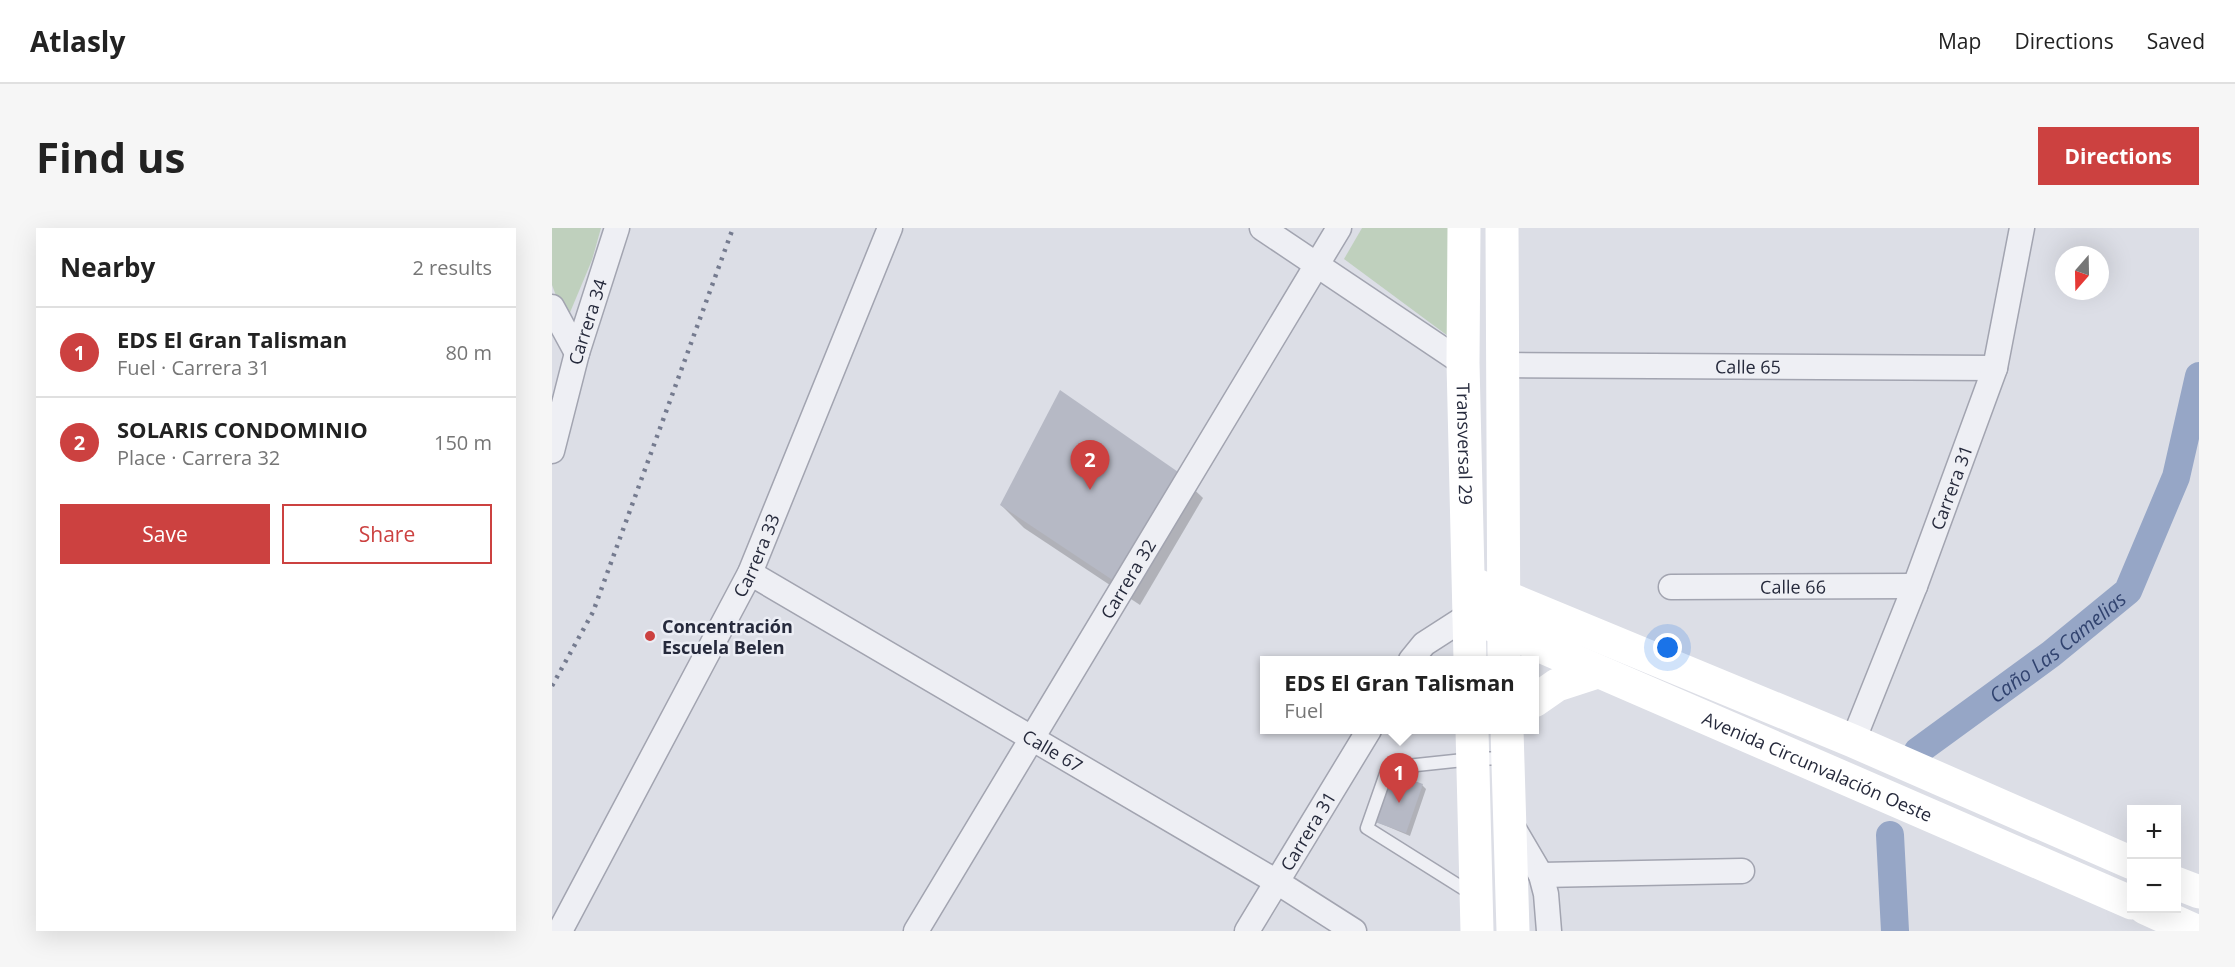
<!DOCTYPE html>
<html lang="en">
<head>
<meta charset="utf-8">
<style>
	:root { --surface:#fff; --page:#f6f6f6; --text:#222; --muted:#767676; --line:#e0e0e0; --accent:#cc4140 }
	body { margin:0; font-family:"Open Sans",sans-serif; background:var(--page); color:var(--text) }
	.controls { position:absolute; right:18px; bottom:18px; display:grid; overflow:hidden; border-radius:0px; box-shadow:0 6px 24px #0002 }
	.controls button { width:54px; height:54px; display:grid; place-items:center; padding:0; border:0; border-bottom:2px solid var(--line); background:var(--surface); color:var(--text); font:30px sans-serif }
	.compass { position:absolute; left:1503px; top:18px; width:54px; height:54px; border-radius:50%; background:var(--surface); box-shadow:0 6px 24px #0002; rotate:200deg }
	.you { position:absolute; left:1116px; top:420px; width:21px; height:21px; margin:-15px; border:4px solid #fff; border-radius:50%; background:#1a73e8; box-shadow:0 0 0 9px #1a73e833 }
	.badge { display:grid; place-items:center; width:39px; height:39px; border-radius:50%; background:var(--accent); color:#fff; font-size:20px; font-weight:700 }
	.pin { position:absolute; translate:-50% -50px; filter:drop-shadow(0 2px 3px #0008) }
	.pin::after { content:''; position:absolute; top:32px; width:21px; height:18px; background:inherit; clip-path:polygon(0 0,100% 0,50% 100%) }
	.popup { position:absolute; left:708px; top:428px; width:279px; height:78px; box-sizing:border-box; display:grid; place-content:center; border-radius:0px; background:var(--surface); filter:drop-shadow(0 2px 4px #0005); font-size:20px; white-space:nowrap; color:var(--muted) }
	.popup b { font-size:22px; color:var(--text) }
	.popup::after { content:''; position:absolute; left:50%; top:100%; margin-left:-12px; border:12px solid transparent; border-top-color:var(--surface) }
	.list { margin:0; padding:0; list-style:none }
	h2 { display:flex; justify-content:space-between; align-items:center; height:78px; margin:0; padding:0 24px; font-size:26px }
	h2 small { font-size:20px; font-weight:400; color:var(--muted) }
	.list li { display:grid; grid-template-columns:39px 1fr auto; gap:18px; align-items:center; box-sizing:border-box; height:90px; padding:0 24px; border-top:2px solid var(--line) }
	.list b { display:block; font-size:22px; white-space:nowrap }
	.list p { margin:0; font-size:20px; white-space:nowrap; color:var(--muted) }
	.list em { font-size:20px; font-style:normal; color:var(--muted) }
	.actions { display:flex; gap:12px; padding:18px 24px }
	.actions a { flex:1; padding:14px 0; border:2px solid var(--accent); border-radius:0px; text-align:center; font-size:21px; color:var(--accent) }
	.actions .main { background:var(--accent); color:#fff }
	.map { position:relative; flex:none; width:1647px; height:703px; overflow:hidden; border-radius:0px }
	header { display:flex; align-items:center; gap:36px; box-sizing:border-box; height:84px; padding:0 30px; background:var(--surface); border-bottom:2px solid var(--line) }
	header strong { font-size:28px }
	nav { display:flex; gap:33px; margin-inline-start:auto; font-size:21px }
	.intro { display:flex; align-items:center; justify-content:space-between; box-sizing:border-box; height:144px; padding:0 36px }
	h1 { margin:0; font-size:42px }
	.button { padding:15px 27px; border-radius:0px; background:var(--accent); color:#fff; font-size:21px; font-weight:700 }
	main { display:flex; gap:36px; padding:0 36px }
	aside { flex:1; background:var(--surface); border-radius:0px; box-shadow:0 6px 24px #0002 }
	.map>svg:first-child { display:block }
</style>
</head>
<body>
<header>
<strong>Atlasly</strong>
<nav><a>Map</a><a>Directions</a><a>Saved</a></nav>
</header>
<div class="intro"><h1>Find us</h1><a class="button">Directions</a></div>
<main>
<aside>
<h2>Nearby<small>2 results</small></h2>
<ul class="list">
<li><span class="badge">1</span><div><b>EDS El Gran Talisman</b><p>Fuel · Carrera 31</p></div><em>80 m</em></li>
<li><span class="badge">2</span><div><b>SOLARIS CONDOMINIO</b><p>Place · Carrera 32</p></div><em>150 m</em></li>
</ul>
<div class="actions"><a class="main">Save</a><a>Share</a></div>
</aside>
<div class="map">
<svg width="1647" height="703" viewBox="0 0 1647 703">
	<rect width="100%" height="100%" fill="#dcdee6"/>
	<g fill="#bfd0bd">
		<polygon points="0,0 49,0 40,32 14,94 0,57"/>
		<polygon points="810,0 897,0 896,108 792,31"/>
	</g>
	<g fill="#0003">
		<polygon points="628,248 651,270 588,377 472,300 449,277"/>
		<polygon points="870,557 874,561 858,608 825,594"/>
	</g>
	<g fill="none" stroke-linecap="round" stroke-linejoin="round">
		<g stroke="#96a6c6" stroke-width="28">
			<path id="s1" d="M1366 523 1499 426 1576 363 1624 249 1647 148"/>
			<polyline points="1338,607 1343,703"/>
		</g>
	</g>
	<g fill="#b6b9c5">
		<polygon points="508,162 629,246 565,355 448,277"/>
		<polygon points="840,545 871,556 854,605 823,594"/>
	</g>
	<g fill="none" stroke-linecap="round" stroke-linejoin="round">
		<g stroke="#a2a4b0" stroke-width="15">
			<polyline id="lane" points="920,666 815,600 836,540 921,531 955,530"/>
		</g>
		<g stroke="#a2a4b0" stroke-width="27">
			<g id="street">
				<polyline points="710,0 911,135"/>
				<polyline points="0,79 25,125"/>
				<path id="s2" d="M950 137 1443 140"/>
				<path id="s3" d="M0 223 25 125 65 0"/>
				<path id="s4" d="M198 345 725 654 802 703"/>
				<path id="s5" d="M1119 359 1363 358"/>
				<polyline points="859,432 872,416 917,387"/>
				<path id="s6" d="M1301 513 1363 358 1443 140 1470 0"/>
				<polyline points="959,596 989,647 994,666 997,703"/>
				<polyline points="989,647 1190,643"/>
				<path id="s7" d="M8 703 198 345 338 0"/>
				<path id="s8" d="M364 703 787 0"/>
				<path id="s9" d="M695 703 817 502"/>
			</g>
		</g>
		<use href="#lane" stroke="#eeeff4" stroke-width="12"/>
		<use href="#street" stroke="#eeeff4" stroke-width="24"/>
		<g stroke="#fff" stroke-width="33">
			<path id="s10" d="M912 0 911 135 918 432"/>
			<polyline points="950,0 952,432"/>
			<polyline points="917,354 1301,513 1580,635"/>
			<path id="s11" d="M917 387 1580 675"/>
			<polyline points="982,473 1005,457 1045,444"/>
			<polyline points="920,502 925,703"/>
			<polyline points="955,502 961,703"/>
			<polyline points="1624,655 1647,664"/>
			<polyline points="1593,680 1644,703"/>
		</g>
		<polyline stroke="#757b8f" stroke-width="4.5" stroke-dasharray="3 6" stroke-linecap="butt" points="0,458 41,384 181,0"/>
	</g>
	<circle fill="#cc4140" stroke="#ebedf4" stroke-width="2" cx="98" cy="408" r="6"/>
	<g text-anchor="middle" dominant-baseline="central" stroke-width="5" stroke-linejoin="round" paint-order="stroke">
		<g font-size="18" fill="#262a3c" stroke="#ebedf4">
			<text stroke="none"><textPath href="#s3" startOffset="134">Carrera 34</textPath></text>
			<text stroke="none"><textPath href="#s2" startOffset="246">Calle 65</textPath></text>
			<text stroke="none"><textPath href="#s10" startOffset="216">Transversal 29</textPath></text>
			<text stroke="none"><textPath href="#s6" startOffset="272">Carrera 31</textPath></text>
			<text stroke="none"><textPath href="#s7" startOffset="424">Carrera 33</textPath></text>
			<text stroke="none"><textPath href="#s8" startOffset="411">Carrera 32</textPath></text>
			<text stroke="none"><textPath href="#s5" startOffset="122">Calle 66</textPath></text>
			<text stroke="none"><textPath href="#s4" startOffset="351">Calle 67</textPath></text>
			<text stroke="none"><textPath href="#s11" startOffset="380">Avenida Circunvalación Oeste</textPath></text>
			<text stroke="none"><textPath href="#s9" startOffset="117">Carrera 31</textPath></text>
		</g>
		<g font-size="18" font-weight="bold" fill="#262a3c" stroke="#ebedf4" text-anchor="start">
			<text x="110" y="398">Concentración<tspan x="110" dy="21">Escuela Belen</tspan></text>
		</g>
		<g font-size="20" font-style="italic" fill="#31436f" stroke="#ebedf4">
			<text stroke="none"><textPath href="#s1" startOffset="174">Caño Las Camelias</textPath></text>
		</g>
	</g>
</svg>
<div class="controls">
<button>+</button>
<button>−</button>
</div>
<svg class="compass" viewBox="-18 -18 36 36"><path d="M0-13l5 13h-10z" fill="#e53935"/><path d="M0 13l5-13h-10z" fill="#767676"/></svg>
<div class="you"></div>
<div class="pin badge" style="left:847px;top:575px">1</div>
<div class="popup"><b>EDS El Gran Talisman</b>Fuel</div>
<div class="pin badge" style="left:538px;top:262px">2</div>
</div>
</main>
</body>
</html>
